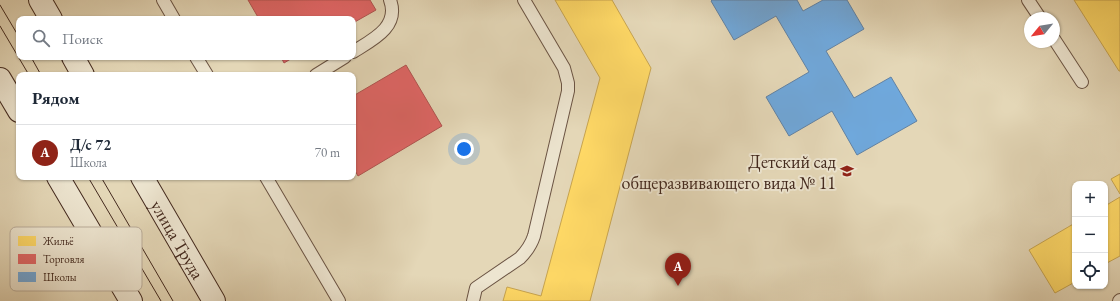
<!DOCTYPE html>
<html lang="ru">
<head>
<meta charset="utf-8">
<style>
	:root { --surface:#fff; --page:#f2f2f3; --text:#1f2937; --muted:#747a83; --line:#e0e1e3; --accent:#8f2418 }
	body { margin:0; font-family:"EB Garamond",serif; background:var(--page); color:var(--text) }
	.controls { position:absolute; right:12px; bottom:12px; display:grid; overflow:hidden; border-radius:8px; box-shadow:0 1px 3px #0004 }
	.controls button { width:36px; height:36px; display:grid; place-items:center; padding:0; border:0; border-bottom:1px solid var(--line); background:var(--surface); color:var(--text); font:20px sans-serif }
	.compass { position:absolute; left:1024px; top:12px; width:36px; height:36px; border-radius:50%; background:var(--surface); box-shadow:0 1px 3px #0004; rotate:240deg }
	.you { position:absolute; left:464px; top:149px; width:14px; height:14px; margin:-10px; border:3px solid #fff; border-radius:50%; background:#1a73e8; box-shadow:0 0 0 6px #1a73e833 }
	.badge { display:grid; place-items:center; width:26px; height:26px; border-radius:50%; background:var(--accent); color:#fff; font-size:13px; font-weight:700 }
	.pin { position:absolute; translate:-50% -33px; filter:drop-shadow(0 1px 2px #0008) }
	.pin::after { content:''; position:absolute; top:21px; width:14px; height:12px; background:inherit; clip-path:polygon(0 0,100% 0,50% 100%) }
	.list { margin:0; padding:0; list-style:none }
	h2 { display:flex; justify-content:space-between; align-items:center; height:52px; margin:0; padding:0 16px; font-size:17px }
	h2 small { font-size:13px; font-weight:400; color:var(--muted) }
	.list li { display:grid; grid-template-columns:26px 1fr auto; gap:12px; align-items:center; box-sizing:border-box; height:56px; padding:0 16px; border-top:1px solid var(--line) }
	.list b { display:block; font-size:15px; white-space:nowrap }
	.list p { margin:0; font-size:13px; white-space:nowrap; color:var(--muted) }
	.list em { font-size:13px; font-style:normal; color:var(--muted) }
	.icon { flex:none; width:22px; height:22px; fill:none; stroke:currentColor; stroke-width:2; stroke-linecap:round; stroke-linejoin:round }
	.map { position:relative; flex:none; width:1120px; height:301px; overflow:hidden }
	.search { position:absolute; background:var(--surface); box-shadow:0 1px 3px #0004; left:16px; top:16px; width:340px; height:44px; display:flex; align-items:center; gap:10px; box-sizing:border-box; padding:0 14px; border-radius:8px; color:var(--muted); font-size:15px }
	.panel { position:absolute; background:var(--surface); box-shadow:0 1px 3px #0004; left:16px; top:72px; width:340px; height:108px; border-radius:8px }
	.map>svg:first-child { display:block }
</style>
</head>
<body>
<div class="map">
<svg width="1120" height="301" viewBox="0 0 1120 301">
	<rect width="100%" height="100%" fill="#e4d7b7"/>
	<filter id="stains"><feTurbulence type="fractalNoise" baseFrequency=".005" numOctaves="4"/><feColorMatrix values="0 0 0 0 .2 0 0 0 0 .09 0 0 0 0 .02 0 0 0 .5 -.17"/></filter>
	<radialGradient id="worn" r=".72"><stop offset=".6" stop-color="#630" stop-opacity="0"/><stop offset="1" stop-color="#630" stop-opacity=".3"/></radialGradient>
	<g fill="#ffd966" stroke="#c7a450">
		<polygon points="555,0 612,0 651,68 590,301 503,301 507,287 541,296 600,78"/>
		<polygon points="1074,0 1120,0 1120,71 1119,71"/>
		<polygon points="1120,174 1120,194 1111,179"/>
		<polygon points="1120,197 1120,256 1105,264 1105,206"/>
		<polygon points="1075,223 1075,282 1055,293 1029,250"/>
	</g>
	<g fill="#e06666" stroke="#b15450">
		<polygon points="248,0 370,0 376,10 353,23 353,19 259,19"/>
		<polygon points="281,57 294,57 284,63"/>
		<polygon points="406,65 442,126 358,176 353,167 353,96"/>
	</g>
	<polygon fill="#6fa8dc" stroke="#6282a3" points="712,0 797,0 803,11 823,0 847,0 864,29 826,51 854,98 891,77 917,121 857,155 832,111 789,136 766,97 809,72 776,16 734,40 711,1"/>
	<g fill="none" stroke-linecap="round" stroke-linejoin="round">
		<g stroke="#6b5444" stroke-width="14">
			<g id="service">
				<polyline points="163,0 174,19"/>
				<polyline points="1028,0 1040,18"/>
				<polyline points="1054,39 1082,82"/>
				<path d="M353 52C372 40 400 27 390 0"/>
				<polyline points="196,57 207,75"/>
				<polyline points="316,75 345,57"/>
				<polyline points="266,177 339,301"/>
				<path d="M473 301 476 288 520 258C527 251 531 245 534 236L568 91V83L564 68 524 0"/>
				<polyline points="1119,301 1120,300"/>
			</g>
		</g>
		<g stroke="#43291e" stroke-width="24">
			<g id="secondary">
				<polyline points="40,0 51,19"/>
				<polyline points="73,57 83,75"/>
				<polyline points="0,79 19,111"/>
				<polyline points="58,177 131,301"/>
				<path id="s1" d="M142 177 214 301"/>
			</g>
		</g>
		<use href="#service" stroke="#ede5d0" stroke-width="12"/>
		<use href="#secondary" stroke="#ede5d0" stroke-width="22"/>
		<g stroke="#43291e" stroke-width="1">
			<polyline points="0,5 19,37"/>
			<polyline points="0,26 29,75"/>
			<polyline points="31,57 41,75"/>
			<polyline points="88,177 161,301"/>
			<polyline points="101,177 173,301"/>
		</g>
	</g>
	<defs>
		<g id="school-bare" transform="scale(1.08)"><path d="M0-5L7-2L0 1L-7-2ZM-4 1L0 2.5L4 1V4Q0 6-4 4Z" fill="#8f2418" stroke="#ede5d0" stroke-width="2.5" paint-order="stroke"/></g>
	</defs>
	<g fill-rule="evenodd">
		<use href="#school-bare" x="847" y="171"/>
	</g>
	<g text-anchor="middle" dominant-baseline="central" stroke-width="4" stroke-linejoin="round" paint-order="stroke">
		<g font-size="18" fill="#43291e" stroke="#ede5d0" text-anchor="end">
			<text x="836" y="161">Детский сад<tspan x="836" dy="21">общеразвивающего вида № 11</tspan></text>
		</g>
		<g font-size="18" fill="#43291e" stroke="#ede5d0">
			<text stroke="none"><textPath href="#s1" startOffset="72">улица Труда</textPath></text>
		</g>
	</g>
	<rect x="10" y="227" width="132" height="64" rx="6" fill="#ede5d0" stroke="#baad9b" stroke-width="1"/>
	<rect x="18" y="236" width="18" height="10" fill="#ffd966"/>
	<rect x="18" y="254" width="18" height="10" fill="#e06666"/>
	<rect x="18" y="272" width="18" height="10" fill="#6fa8dc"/>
	<g font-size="11" fill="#43291e">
		<text x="43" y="245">Жильё</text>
		<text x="43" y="263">Торговля</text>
		<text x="43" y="281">Школы</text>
	</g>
	<rect width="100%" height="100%" filter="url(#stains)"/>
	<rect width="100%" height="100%" fill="url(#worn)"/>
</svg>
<div class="controls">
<button>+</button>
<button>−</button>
<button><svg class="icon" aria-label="locate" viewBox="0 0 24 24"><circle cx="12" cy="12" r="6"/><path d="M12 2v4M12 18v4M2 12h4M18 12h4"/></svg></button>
</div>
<svg class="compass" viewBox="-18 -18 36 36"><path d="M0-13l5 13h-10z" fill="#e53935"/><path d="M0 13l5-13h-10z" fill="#747a83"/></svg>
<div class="you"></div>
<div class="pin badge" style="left:678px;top:286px">A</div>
<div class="search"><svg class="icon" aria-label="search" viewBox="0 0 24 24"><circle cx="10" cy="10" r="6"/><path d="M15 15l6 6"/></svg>Поиск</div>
<section class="panel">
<h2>Рядом<small></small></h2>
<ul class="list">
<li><span class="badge">A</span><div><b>Д/с 72</b><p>Школа</p></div><em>70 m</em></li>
</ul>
</section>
</div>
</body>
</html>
